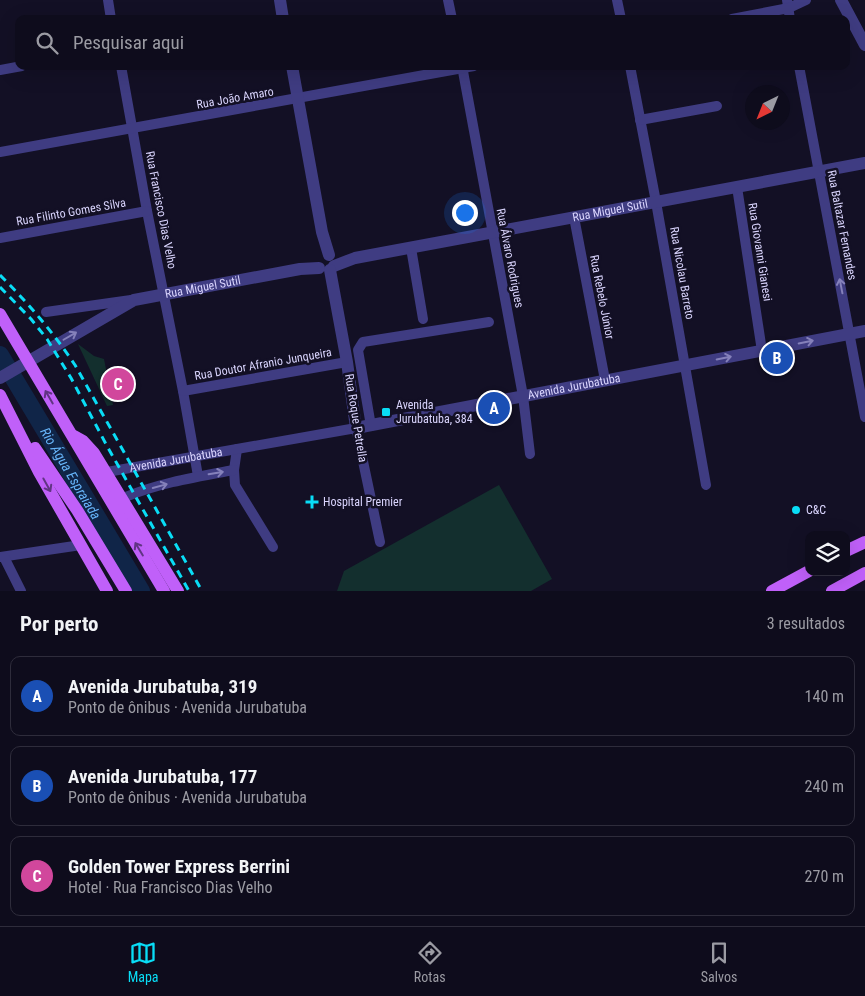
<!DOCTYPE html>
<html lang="pt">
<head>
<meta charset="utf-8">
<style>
	:root { --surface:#0e0c1c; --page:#171525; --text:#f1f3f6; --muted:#9b9ba3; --line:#2e2c3b; --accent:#09ddf6 }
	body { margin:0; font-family:"Roboto Condensed",sans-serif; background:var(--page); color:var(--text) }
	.controls { position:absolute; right:15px; bottom:15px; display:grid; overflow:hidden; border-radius:10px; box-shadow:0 5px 20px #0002 }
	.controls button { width:45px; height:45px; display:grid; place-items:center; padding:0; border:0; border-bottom:1px solid var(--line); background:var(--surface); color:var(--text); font:25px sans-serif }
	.compass { position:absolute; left:745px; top:85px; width:45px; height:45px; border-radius:50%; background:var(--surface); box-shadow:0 5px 20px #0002; rotate:223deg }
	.you { position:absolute; left:464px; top:212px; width:18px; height:18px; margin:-12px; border:4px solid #fff; border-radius:50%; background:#1a73e8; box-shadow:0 0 0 8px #1a73e833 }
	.badge { display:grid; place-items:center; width:32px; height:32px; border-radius:50%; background:var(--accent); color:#fff; font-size:16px; font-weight:700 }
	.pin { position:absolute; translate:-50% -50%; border:2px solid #fff; box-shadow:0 1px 5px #0006 }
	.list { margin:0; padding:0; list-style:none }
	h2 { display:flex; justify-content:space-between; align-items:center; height:65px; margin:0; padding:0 20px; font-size:21px }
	h2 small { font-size:16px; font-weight:400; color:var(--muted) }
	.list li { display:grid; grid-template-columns:32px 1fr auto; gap:15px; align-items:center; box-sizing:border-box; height:80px; margin:0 10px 10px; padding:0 10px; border:1px solid var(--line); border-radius:10px }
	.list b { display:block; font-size:19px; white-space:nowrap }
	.list p { margin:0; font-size:16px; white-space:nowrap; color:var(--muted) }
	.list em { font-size:16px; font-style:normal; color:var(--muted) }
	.icon { flex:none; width:28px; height:28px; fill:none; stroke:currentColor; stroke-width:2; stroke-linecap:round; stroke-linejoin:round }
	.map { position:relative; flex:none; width:865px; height:591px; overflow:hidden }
	.search { position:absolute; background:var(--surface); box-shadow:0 5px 20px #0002; left:15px; right:15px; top:15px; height:55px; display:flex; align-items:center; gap:12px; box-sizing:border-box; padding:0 18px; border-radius:10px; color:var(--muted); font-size:19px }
	.sheet { height:335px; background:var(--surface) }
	nav { display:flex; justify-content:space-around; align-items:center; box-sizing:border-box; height:70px; border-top:1px solid var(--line); background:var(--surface); font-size:14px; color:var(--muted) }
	nav a { display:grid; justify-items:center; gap:2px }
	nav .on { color:var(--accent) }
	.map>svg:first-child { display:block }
</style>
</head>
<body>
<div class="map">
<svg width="865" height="591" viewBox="0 0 865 591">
	<rect width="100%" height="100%" fill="#131025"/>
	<g fill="#132f2e">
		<polygon points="78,344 94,356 104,359 113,405 107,406"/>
		<polygon points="499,485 552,579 531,591 337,591 344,571"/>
	</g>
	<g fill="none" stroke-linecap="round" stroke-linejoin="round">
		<path stroke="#102548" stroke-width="18" id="s1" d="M0 355 141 591"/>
		<g stroke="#3f3c82" stroke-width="10">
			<polyline points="108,0 111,19"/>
			<polyline points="448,0 452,19"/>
			<polyline points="617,0 621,19"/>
			<polyline points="787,0 790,19"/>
			<polyline points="732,19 789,8 806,0"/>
			<polyline points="121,66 147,211 183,391 198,476"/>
			<polyline points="462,66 523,396 530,454"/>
			<polyline points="630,66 656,202 706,485"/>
			<polyline points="799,66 865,417"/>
			<polyline points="0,70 22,66"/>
			<polyline points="640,120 717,106"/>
			<polyline points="0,152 474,66"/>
			<polyline points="737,187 762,351"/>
			<polyline points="574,217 605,380"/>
			<polyline points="0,238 147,211"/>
			<polyline points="411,248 423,319"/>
			<polyline points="46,312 131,300"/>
			<polyline points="183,391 347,362"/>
			<polyline points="371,426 358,350 363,342 489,322"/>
			<polyline points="237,449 234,470 235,485 273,547"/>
			<path id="s2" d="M107 472 356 428 380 542"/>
			<path d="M123 498C158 483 196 477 234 470"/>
			<polyline points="0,557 81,545"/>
			<polyline points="4,557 21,591"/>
		</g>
		<g stroke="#3f3c82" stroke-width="12">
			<polyline points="280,0 283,19"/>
			<polyline points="841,0 865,45"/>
			<polyline points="292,66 322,232 329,255"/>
			<path id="s3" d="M334 266 355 258 865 163"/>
			<path id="s4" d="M330 270 347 362 356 428 865 331"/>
			<path id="s5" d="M0 378 134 300 300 269 319 268"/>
		</g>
		<g stroke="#c060f9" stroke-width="12">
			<polyline points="0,314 164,591"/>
			<polyline points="0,395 39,472 107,591"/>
			<polyline points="74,436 83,441 94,453 178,591"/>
			<polyline points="35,448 77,510 126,591"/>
			<polyline points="846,551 865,542"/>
			<polyline points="772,591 809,571"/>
			<polyline points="832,591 865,573"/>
		</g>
		<g stroke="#09ddf6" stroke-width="3" stroke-dasharray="8 6" stroke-linecap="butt">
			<path d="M0 275C28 303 53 332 75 365L202 591"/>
			<polyline points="0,287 31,319 47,339 71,378 107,446 189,591"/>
		</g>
	</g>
	<defs><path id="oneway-shaft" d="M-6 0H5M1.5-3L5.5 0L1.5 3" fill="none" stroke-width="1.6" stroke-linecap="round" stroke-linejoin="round" transform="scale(1.25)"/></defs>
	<g stroke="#8581ba">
		<use href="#oneway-shaft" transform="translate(841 286) rotate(-101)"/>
		<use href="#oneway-shaft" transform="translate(70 336) rotate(-30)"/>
		<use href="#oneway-shaft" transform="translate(806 342) rotate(-11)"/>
		<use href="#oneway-shaft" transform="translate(724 358) rotate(-11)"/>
		<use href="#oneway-shaft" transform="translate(216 473) rotate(-9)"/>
		<use href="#oneway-shaft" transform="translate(160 486) rotate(-15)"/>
	</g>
	<g stroke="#613484">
		<use href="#oneway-shaft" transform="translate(49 397) rotate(-120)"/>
		<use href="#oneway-shaft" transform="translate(47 485) rotate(61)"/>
		<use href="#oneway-shaft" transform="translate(139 549) rotate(-121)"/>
	</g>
	<g fill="#09ddf6" stroke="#131025" stroke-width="2">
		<rect x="381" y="407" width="10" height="10" rx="2.5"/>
		<path d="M309.5 494.5h5v5h5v5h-5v5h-5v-5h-5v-5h5z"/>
		<circle cx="796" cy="510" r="5"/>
	</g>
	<g text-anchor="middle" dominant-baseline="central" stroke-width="5" stroke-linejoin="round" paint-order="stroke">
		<g font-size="12" fill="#dad5fe" stroke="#131025">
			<text transform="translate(235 98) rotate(-10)">Rua João Amaro</text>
			<text transform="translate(161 210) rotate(79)">Rua Francisco Dias Velho</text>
			<text stroke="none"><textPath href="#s3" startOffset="282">Rua Miguel Sutil</textPath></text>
			<text transform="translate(71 212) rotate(-10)">Rua Filinto Gomes Silva</text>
			<text transform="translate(842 225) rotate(79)">Rua Baltazar Fernandes</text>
			<text transform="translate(760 252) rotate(81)">Rua Giovanni Gianesi</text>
			<text transform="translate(510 258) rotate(79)">Rua Álvaro Rodrigues</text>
			<text transform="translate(682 273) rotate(80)">Rua Nicolau Barreto</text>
			<text stroke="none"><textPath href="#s5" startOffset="225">Rua Miguel Sutil</textPath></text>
			<text transform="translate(602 297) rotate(79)">Rua Rebelo Júnior</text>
			<text transform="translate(263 364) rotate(-10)">Rua Doutor Afranio Junqueira</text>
			<text stroke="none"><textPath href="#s4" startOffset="382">Avenida Jurubatuba</textPath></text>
			<text transform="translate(356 418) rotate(81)">Rua Roque Petrella</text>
			<text stroke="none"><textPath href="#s2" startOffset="70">Avenida Jurubatuba</textPath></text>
		</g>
		<g font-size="12" fill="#dad5fe" stroke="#131025" text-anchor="start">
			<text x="396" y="405">Avenida<tspan x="396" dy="14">Jurubatuba, 384</tspan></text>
			<text x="323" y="502">Hospital Premier</text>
			<text x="806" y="510">C&amp;C</text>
		</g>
		<g font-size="14" font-style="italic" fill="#67b5fa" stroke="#131025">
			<text stroke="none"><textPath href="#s1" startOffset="138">Rio Água Espraiada</textPath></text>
		</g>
	</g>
</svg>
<div class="controls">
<button><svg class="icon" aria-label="layers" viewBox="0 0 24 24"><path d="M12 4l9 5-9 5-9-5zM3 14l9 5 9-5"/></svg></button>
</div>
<svg class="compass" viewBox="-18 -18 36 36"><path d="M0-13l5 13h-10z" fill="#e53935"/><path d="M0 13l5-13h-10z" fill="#9b9ba3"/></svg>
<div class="you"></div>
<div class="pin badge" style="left:494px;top:408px;background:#1a4fb4">A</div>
<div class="pin badge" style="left:777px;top:358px;background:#1a4fb4">B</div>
<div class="pin badge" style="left:118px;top:384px;background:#d1479c">C</div>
<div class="search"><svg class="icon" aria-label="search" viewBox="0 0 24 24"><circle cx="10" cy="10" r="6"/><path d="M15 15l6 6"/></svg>Pesquisar aqui</div>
</div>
<section class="sheet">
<h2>Por perto<small>3 resultados</small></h2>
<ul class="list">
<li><span class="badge" style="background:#1a4fb4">A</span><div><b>Avenida Jurubatuba, 319</b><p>Ponto de ônibus · Avenida Jurubatuba</p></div><em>140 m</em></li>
<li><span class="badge" style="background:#1a4fb4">B</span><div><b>Avenida Jurubatuba, 177</b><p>Ponto de ônibus · Avenida Jurubatuba</p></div><em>240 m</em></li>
<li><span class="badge" style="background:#d1479c">C</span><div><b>Golden Tower Express Berrini</b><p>Hotel · Rua Francisco Dias Velho</p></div><em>270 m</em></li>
</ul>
</section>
<nav>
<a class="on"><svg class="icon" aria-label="map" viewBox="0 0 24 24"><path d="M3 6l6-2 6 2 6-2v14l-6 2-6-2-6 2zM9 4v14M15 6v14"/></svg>Mapa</a>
<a><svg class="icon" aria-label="directions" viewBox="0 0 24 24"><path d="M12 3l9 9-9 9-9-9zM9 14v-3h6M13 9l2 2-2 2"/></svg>Rotas</a>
<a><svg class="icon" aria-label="saved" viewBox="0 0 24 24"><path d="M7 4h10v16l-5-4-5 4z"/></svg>Salvos</a>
</nav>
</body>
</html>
